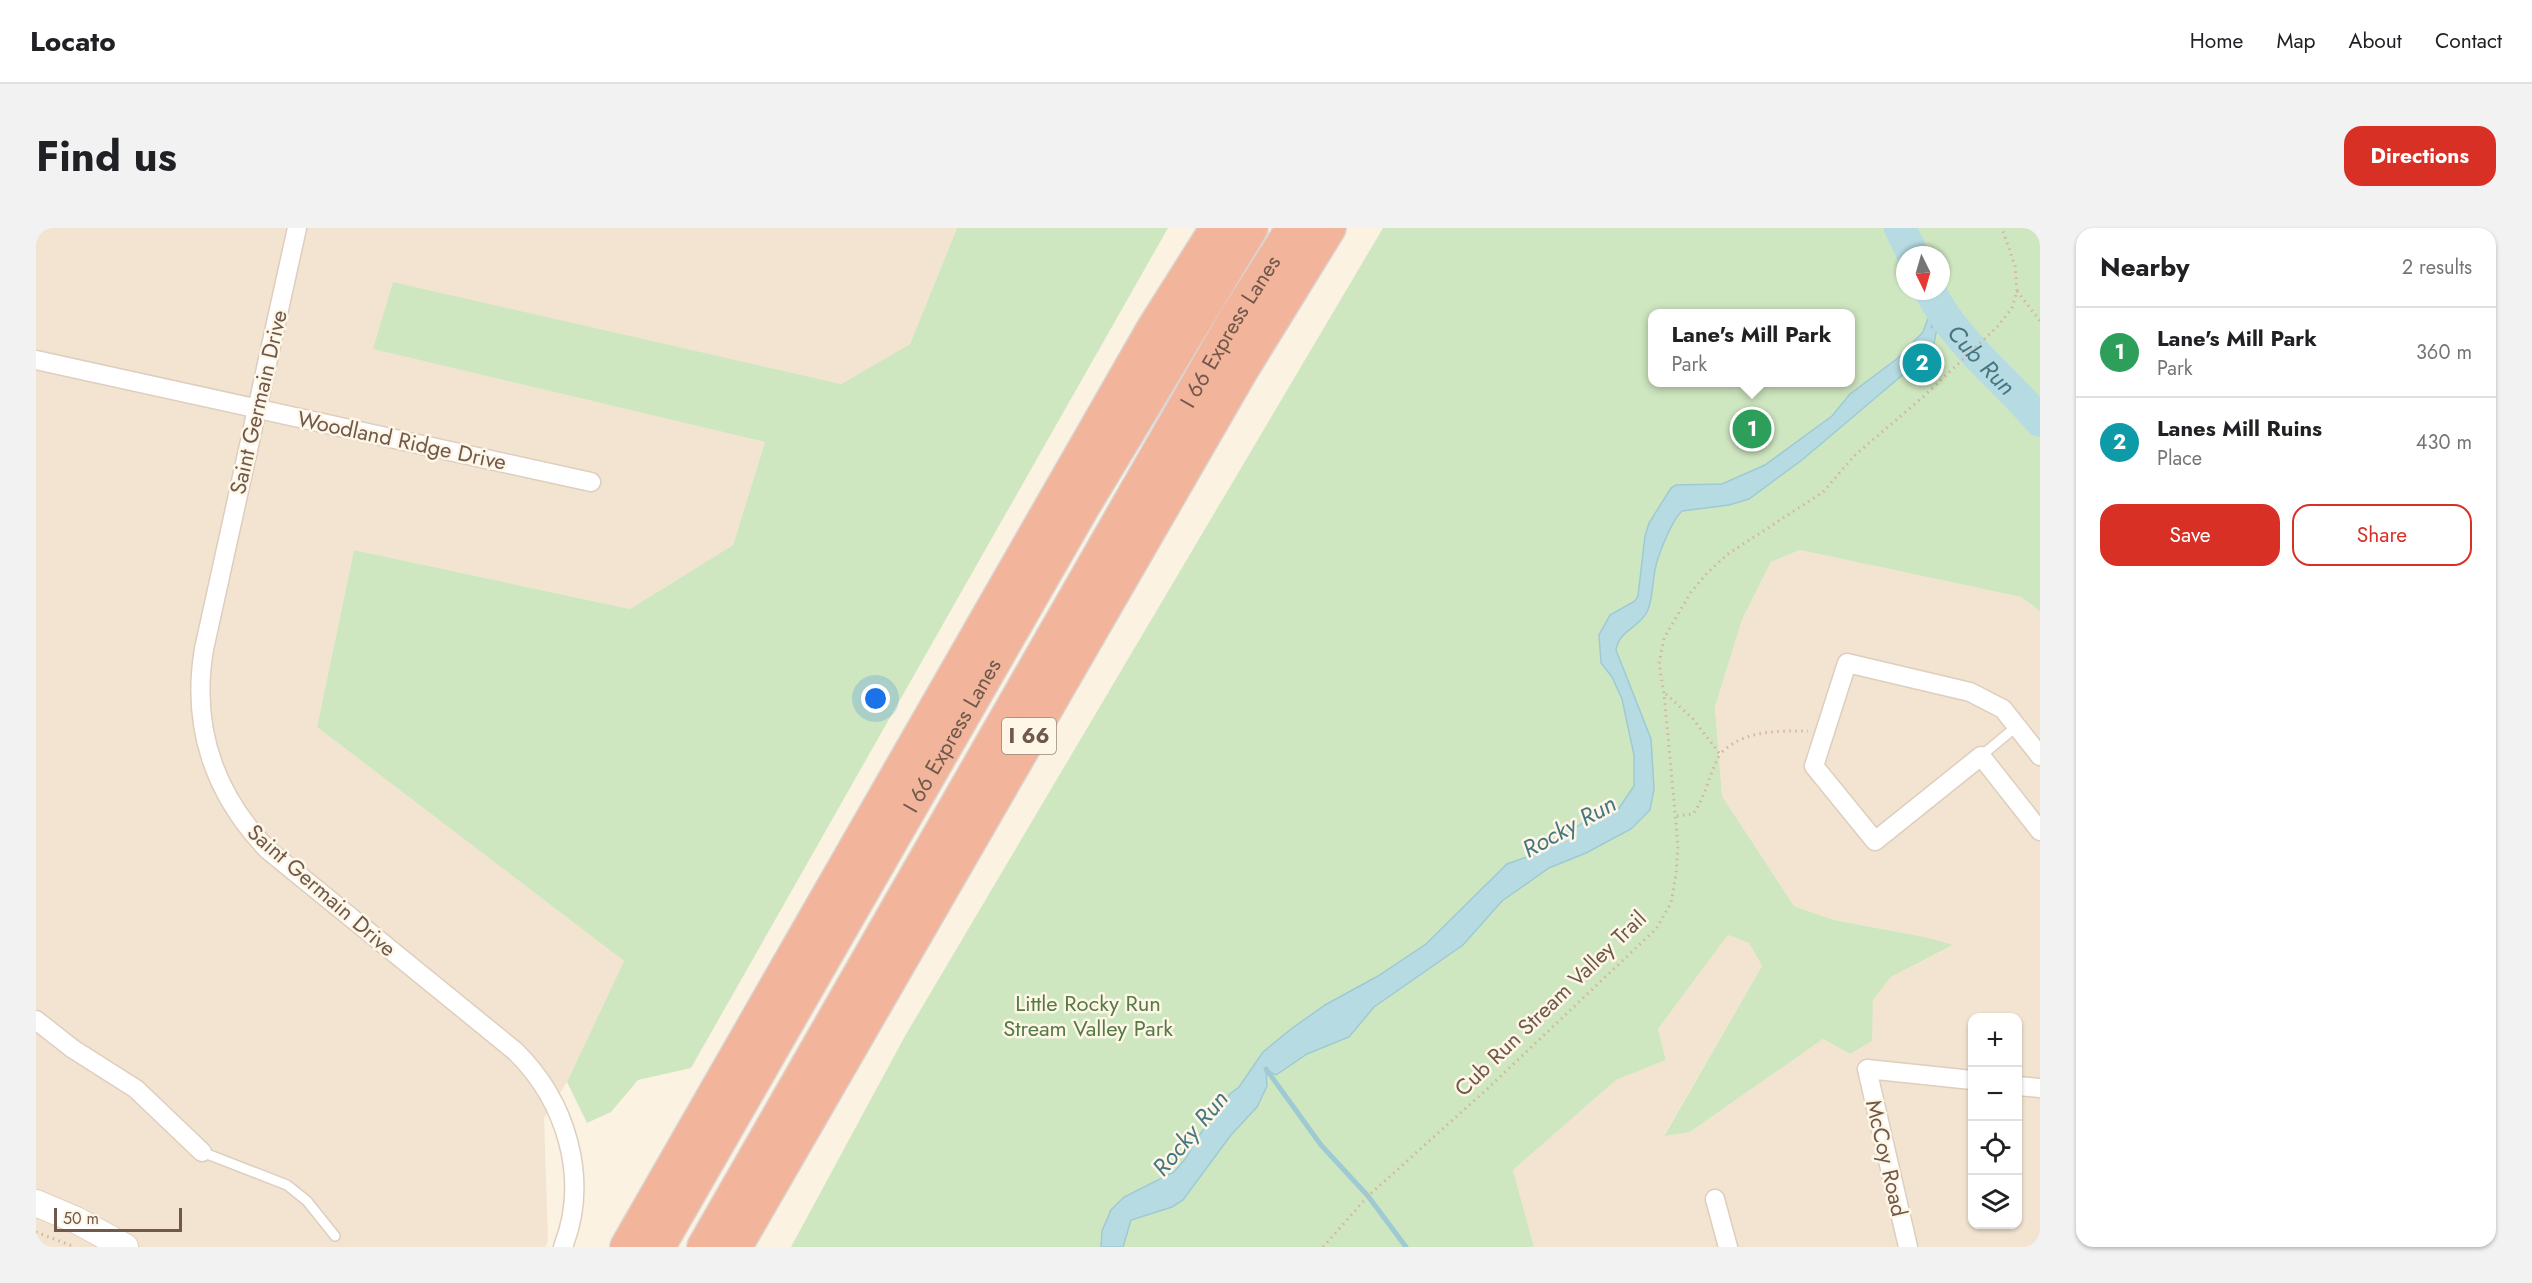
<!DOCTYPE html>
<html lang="en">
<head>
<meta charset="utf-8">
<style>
	:root { --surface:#fff; --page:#f2f2f2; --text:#202124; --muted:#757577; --line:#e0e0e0; --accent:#d93025 }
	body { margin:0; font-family:Jost,sans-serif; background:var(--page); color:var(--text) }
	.controls { position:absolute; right:18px; bottom:18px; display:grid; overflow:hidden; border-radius:12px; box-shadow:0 2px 4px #0004 }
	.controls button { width:54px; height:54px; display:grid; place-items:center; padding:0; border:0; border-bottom:2px solid var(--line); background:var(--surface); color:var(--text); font:30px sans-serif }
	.compass { position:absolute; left:1860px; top:18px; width:54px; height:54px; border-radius:50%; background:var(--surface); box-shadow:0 2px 4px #0004; rotate:175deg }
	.scale { position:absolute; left:18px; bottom:15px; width:128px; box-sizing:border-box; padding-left:6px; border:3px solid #70594a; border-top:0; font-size:16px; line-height:21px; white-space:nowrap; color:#70594a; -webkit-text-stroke:4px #fef6e7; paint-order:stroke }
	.you { position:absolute; left:840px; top:471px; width:21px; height:21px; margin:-15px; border:4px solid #fff; border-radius:50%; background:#1a73e8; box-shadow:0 0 0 9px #1a73e833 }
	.badge { display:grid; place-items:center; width:39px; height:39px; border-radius:50%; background:var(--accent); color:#fff; font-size:20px; font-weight:700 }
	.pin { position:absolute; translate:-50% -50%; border:3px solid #fff; box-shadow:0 2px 6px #0006 }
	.popup { position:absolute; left:1612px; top:81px; width:207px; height:78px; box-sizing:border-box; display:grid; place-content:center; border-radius:12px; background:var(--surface); filter:drop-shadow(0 2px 4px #0005); font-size:20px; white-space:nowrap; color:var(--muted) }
	.popup b { font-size:22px; color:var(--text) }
	.popup::after { content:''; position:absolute; left:50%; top:100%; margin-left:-12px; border:12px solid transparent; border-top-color:var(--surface) }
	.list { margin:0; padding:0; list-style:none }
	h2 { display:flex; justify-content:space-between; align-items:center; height:78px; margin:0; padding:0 24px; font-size:26px }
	h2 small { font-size:20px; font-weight:400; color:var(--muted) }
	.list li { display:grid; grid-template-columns:39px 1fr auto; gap:18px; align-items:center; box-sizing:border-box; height:90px; padding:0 24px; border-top:2px solid var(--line) }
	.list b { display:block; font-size:22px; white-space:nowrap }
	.list p { margin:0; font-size:20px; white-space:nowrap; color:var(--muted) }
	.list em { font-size:20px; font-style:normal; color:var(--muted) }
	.actions { display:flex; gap:12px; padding:18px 24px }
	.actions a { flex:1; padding:14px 0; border:2px solid var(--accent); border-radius:18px; text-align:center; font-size:21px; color:var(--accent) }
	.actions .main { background:var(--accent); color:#fff }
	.icon { flex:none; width:33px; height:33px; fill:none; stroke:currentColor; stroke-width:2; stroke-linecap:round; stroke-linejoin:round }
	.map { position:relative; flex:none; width:2004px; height:1019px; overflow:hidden; border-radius:18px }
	header { display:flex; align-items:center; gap:36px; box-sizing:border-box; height:84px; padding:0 30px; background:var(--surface); border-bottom:2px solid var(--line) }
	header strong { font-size:28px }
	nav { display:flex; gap:33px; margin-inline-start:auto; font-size:21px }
	.intro { display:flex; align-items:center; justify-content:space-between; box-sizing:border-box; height:144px; padding:0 36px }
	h1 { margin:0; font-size:42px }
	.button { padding:15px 27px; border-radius:18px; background:var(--accent); color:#fff; font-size:21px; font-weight:700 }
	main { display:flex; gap:36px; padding:0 36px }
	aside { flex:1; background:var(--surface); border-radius:18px; box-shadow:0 2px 4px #0004 }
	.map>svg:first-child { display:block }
</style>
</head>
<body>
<header>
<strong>Locato</strong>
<nav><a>Home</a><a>Map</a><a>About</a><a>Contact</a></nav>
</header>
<div class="intro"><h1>Find us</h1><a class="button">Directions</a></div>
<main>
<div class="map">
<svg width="2004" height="1019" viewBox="0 0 2004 1019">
	<rect width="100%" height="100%" fill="#fbf2e1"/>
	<g fill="#f2e4d0" fill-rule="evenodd">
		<polygon points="0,0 921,0 874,116 805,156 357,55 338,121 729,214 697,317 594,381 318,322 281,499 588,733 531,854 508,890 512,1013 509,1019 0,1019"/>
		<path d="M1764 322 1985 369 2004 383V1019H1498L1477 942 1580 852 1630 832 1622 801 1692 707 1713 715 1726 738 1628 907 1654 904 1787 811 1814 826 1835 813 1837 772 1855 749 1916 718 1889 709 1798 692 1758 678 1686 568 1679 479 1706 392 1735 334ZM1936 790H1982V996H1936Z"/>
	</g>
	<g fill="#cfe7c1" fill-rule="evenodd">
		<polygon points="921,0 1132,0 655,840 602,852 575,884 551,895 531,854 588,733 281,499 318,322 594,381 697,317 729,214 337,121 357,54 805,156 874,116"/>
		<path d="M1347 0H2004V383L1985 369 1764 322 1735 334 1706 392 1679 479 1686 568 1758 678 1798 692 1889 709 1917 717 1855 749 1837 772 1836 813 1814 826 1787 811 1654 904 1628 908 1726 738 1713 715 1692 707 1622 801 1630 832 1580 852 1477 942 1498 1019H755L869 808ZM1869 27H1905V63H1869ZM1617 86H1815V154H1617Z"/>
	</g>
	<path fill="#b7dbe3" stroke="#9ecad4" stroke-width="1.5" d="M1893 88 1905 96 1901 100 1896 126 1870 144 1766 232 1713 271 1693 277 1646 283C1636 292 1621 329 1619 342 1616 356 1617 372 1611 384 1602 401 1583 402 1580 422L1615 511 1618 561 1614 582 1595 601 1550 625 1513 640 1466 673 1427 717 1338 779 1313 809 1271 826 1240 847 1230 842 1231 858 1221 879 1195 907 1147 972 1136 979 1095 992 1087 1019H1065L1066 1003 1075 982 1088 969 1138 944 1150 930 1159 913 1194 866 1203 859 1227 824 1255 801 1289 777 1342 748 1390 716 1471 636 1502 625 1548 594 1581 583 1598 558V527L1586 471 1576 449 1565 435 1563 407 1574 387 1599 373 1602 368 1609 308 1613 295 1635 260 1640 257 1686 256 1729 237 1796 188 1814 166 1862 130 1887 104Z"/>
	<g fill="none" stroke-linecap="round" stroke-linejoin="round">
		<g stroke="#9ecad4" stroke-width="5">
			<polyline points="1897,98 1904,82"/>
			<polyline points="1230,841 1285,917 1332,968 1370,1019"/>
		</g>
		<g stroke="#b7dbe3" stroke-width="32">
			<polyline points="1864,0 1877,27"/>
			<path id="s1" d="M1894 63C1919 114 1968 150 2004 193"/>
		</g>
		<g stroke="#decebe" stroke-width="12">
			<g id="lane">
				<polyline points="1945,528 1981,498"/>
				<polyline points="166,924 251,957 271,973 299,1008"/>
			</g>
		</g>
		<g stroke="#decebe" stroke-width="21">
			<g id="street">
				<path d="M261 0 168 421C155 498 178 566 232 622L479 823C530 873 554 950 527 1019"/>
				<polyline points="0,132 555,254"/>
				<polyline points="2004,528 1967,481 1934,464 1811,435 1778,538 1839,613 1945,528 2004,603"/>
				<polyline points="0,792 37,821 100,861 166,924"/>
				<polyline points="1982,858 2004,860"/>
				<polyline points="1679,971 1692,1019"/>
				<polyline points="1872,1019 1831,841 1936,852"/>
			</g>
		</g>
		<g stroke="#e3cfbc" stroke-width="28">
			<polyline id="secondary" points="0,975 40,992 89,1019"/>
		</g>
		<g stroke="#dad4d0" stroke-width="36">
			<g id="highway">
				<polyline points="591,1019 1119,98 1181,0"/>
				<path id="s2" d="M622 1019 1046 280 1215 0"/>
				<path id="s3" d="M668 1019 1199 91 1257 0"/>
				<polyline points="699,1019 1206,141 1293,0"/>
			</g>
		</g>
		<g stroke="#d3b49e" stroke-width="3" stroke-dasharray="1.5 4.5" stroke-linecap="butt">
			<polyline points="1981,63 2004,93"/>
			<path d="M1630 466 1657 491 1684 526C1707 502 1741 503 1772 503"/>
			<path d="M1641 588 1657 586C1670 568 1673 546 1684 526"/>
			<polyline points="0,1004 39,1019"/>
			<polyline points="1287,1019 1332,968 1450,862 1620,701 1635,675 1640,647 1642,618 1628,465 1623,436 1628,410 1655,364 1672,344 1692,326 1787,264 1818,228 1887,169 1962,98 1976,80 1981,63 1979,38 1966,0"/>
		</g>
		<use href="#lane" stroke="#fff" stroke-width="9"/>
		<use href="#street" stroke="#fff" stroke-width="18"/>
		<use href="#secondary" stroke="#fff" stroke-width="26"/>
		<use href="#highway" stroke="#f2b49b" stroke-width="33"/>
	</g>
	<g text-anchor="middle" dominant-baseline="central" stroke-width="5" stroke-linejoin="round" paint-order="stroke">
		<rect fill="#fef6e7" stroke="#9b8879" stroke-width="1.5" x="966" y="490" width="54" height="36" rx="4.5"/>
		<g font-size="21" font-weight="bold" fill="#70594a">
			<text x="993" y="508">I 66</text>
		</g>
		<g font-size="22" fill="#70594a" stroke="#fef6e7">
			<text stroke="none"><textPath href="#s3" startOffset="1056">I 66 Express Lanes</textPath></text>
			<text transform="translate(222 174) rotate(-77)">Saint Germain Drive</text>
			<text transform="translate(366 212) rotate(12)">Woodland Ridge Drive</text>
			<text stroke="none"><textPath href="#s2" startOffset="590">I 66 Express Lanes</textPath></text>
			<text transform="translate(286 662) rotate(41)">Saint Germain Drive</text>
			<text transform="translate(1514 775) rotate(-44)">Cub Run Stream Valley Trail</text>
			<text transform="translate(1851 930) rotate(77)">McCoy Road</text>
		</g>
		<g font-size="22" fill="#547b45" stroke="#fef6e7">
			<text x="1052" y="775">Little Rocky Run<tspan x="1052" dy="25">Stream Valley Park</tspan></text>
		</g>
		<g font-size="24" font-style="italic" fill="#457783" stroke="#fef6e7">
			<text stroke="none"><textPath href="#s1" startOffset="86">Cub Run</textPath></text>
			<text transform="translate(1533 598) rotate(-29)">Rocky Run</text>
			<text transform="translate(1154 905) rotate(-50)">Rocky Run</text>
		</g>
	</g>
</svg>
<div class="controls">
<button>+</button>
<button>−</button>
<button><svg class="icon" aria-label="locate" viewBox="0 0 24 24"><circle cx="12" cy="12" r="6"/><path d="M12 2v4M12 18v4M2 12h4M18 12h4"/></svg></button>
<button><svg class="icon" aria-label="layers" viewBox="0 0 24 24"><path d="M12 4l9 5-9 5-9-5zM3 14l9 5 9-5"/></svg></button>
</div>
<svg class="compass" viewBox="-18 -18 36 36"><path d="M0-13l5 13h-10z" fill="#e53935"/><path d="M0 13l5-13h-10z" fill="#757577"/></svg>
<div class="scale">50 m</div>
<div class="you"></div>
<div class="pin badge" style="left:1716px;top:201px;background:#2e9e5b">1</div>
<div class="popup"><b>Lane's Mill Park</b>Park</div>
<div class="pin badge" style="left:1886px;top:135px;background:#0f9aa8">2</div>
</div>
<aside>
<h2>Nearby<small>2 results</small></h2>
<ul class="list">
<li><span class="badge" style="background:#2e9e5b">1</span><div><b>Lane's Mill Park</b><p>Park</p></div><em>360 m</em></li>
<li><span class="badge" style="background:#0f9aa8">2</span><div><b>Lanes Mill Ruins</b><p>Place</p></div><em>430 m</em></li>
</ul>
<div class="actions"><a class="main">Save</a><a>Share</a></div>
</aside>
</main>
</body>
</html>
